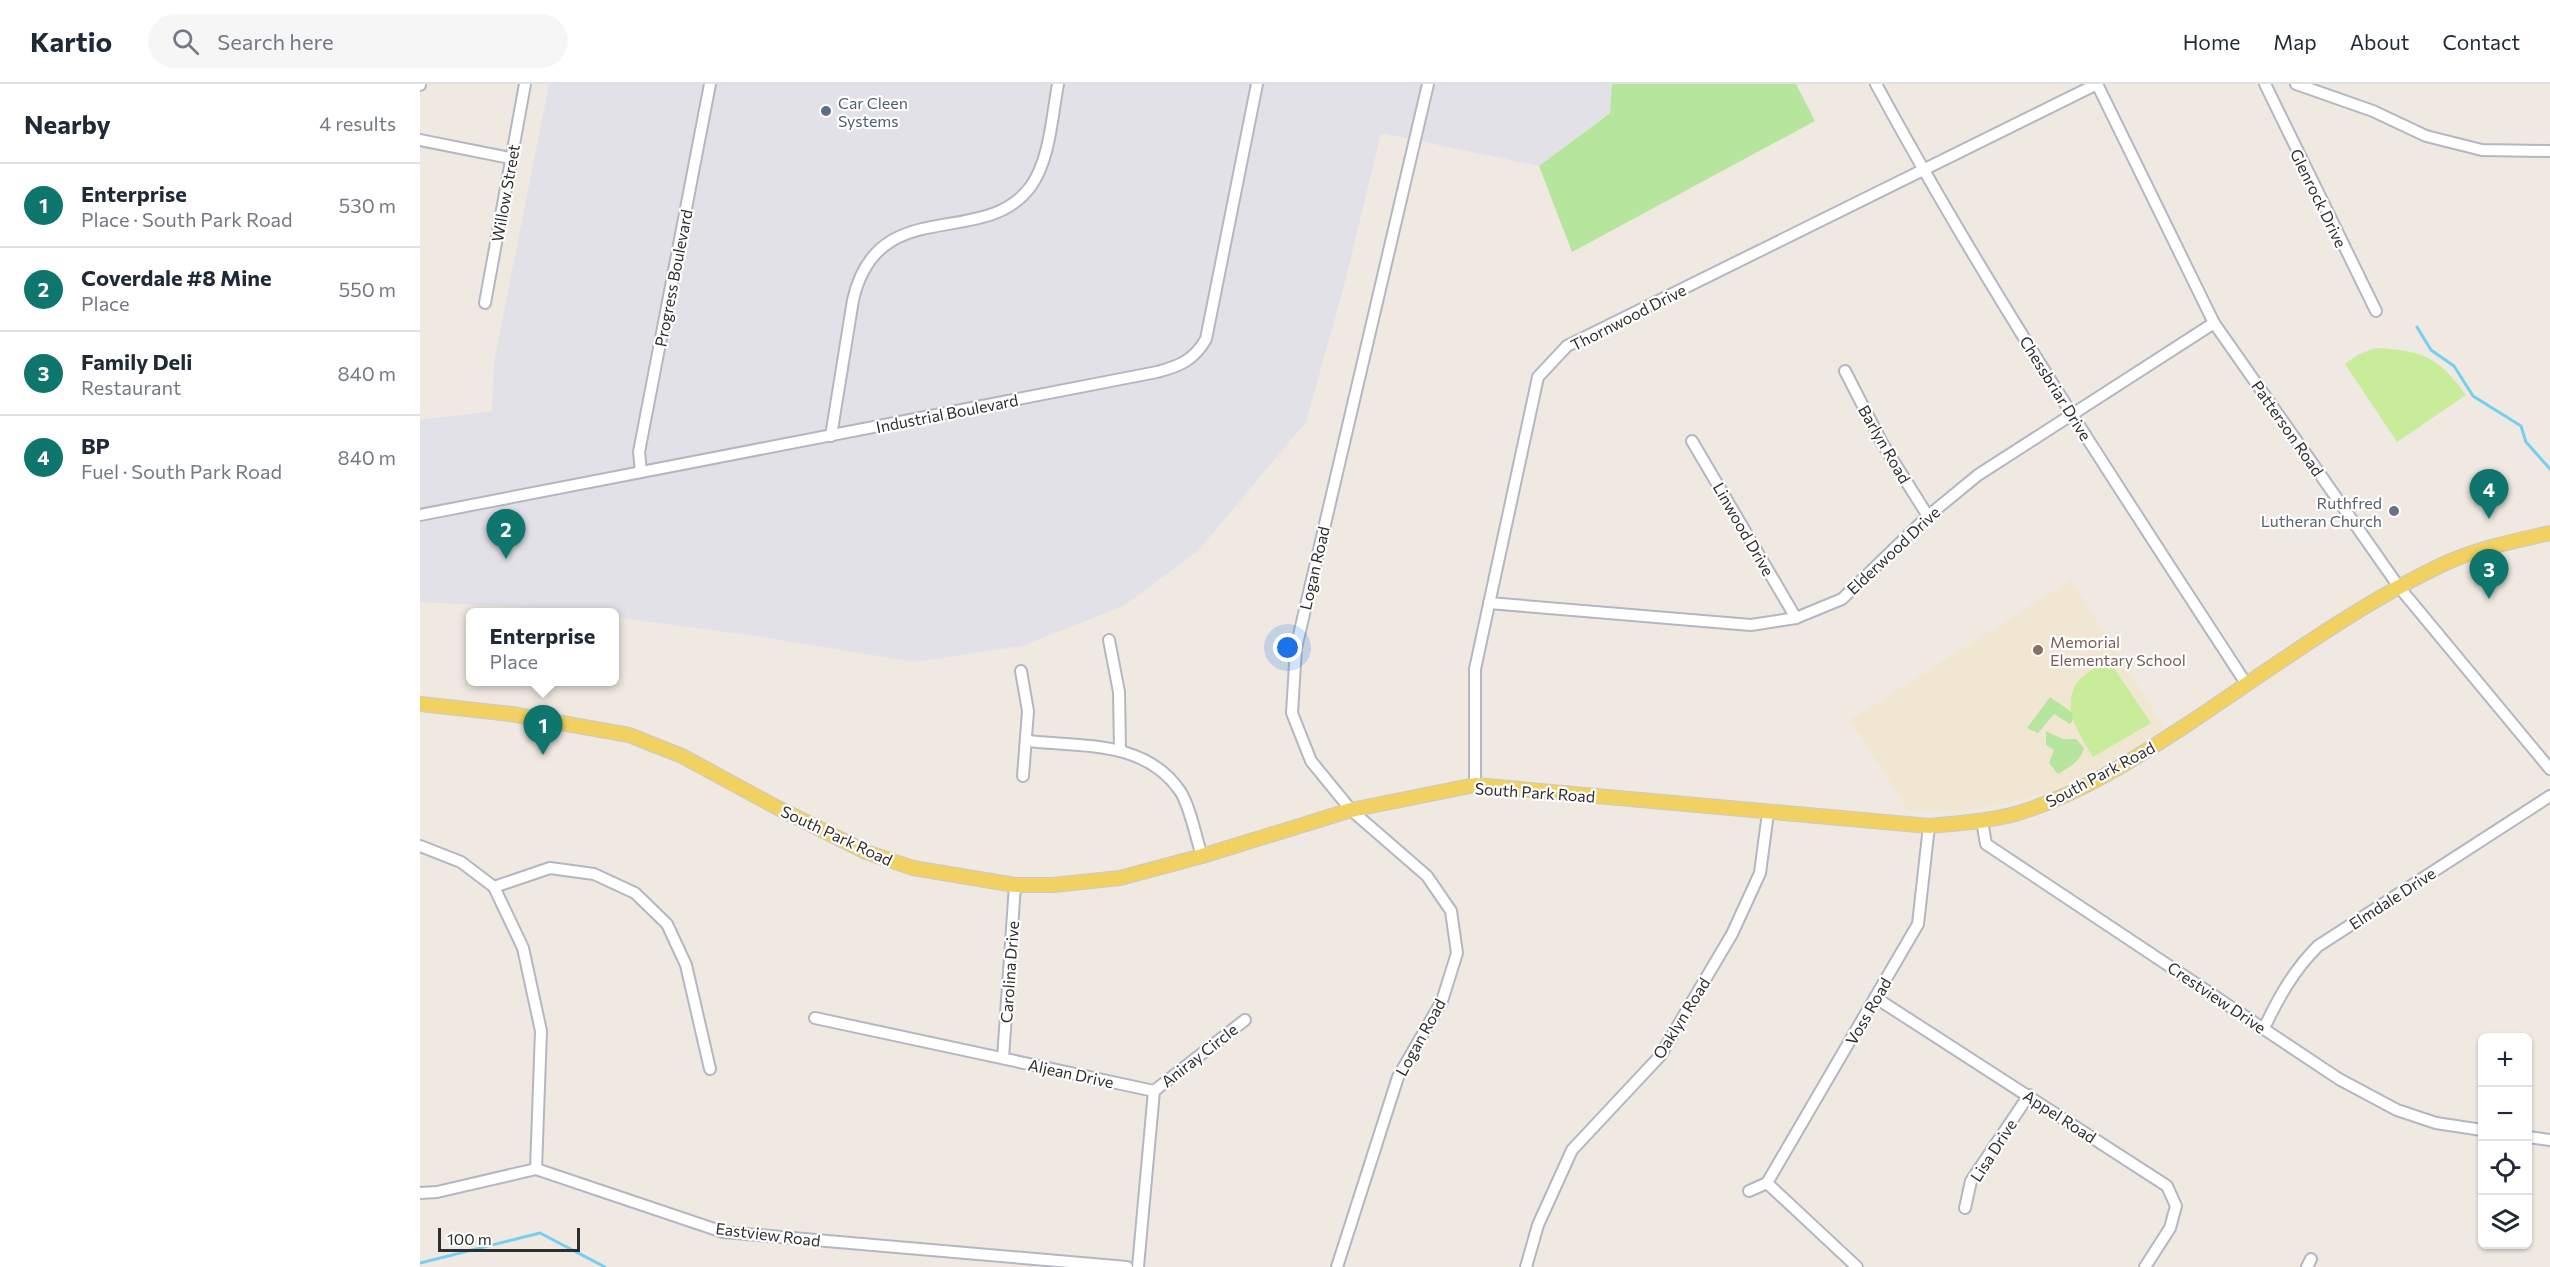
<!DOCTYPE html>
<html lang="en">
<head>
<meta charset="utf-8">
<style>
	:root { --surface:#fff; --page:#f6f6f7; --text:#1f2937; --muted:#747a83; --line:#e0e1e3; --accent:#0f766e }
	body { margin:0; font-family:Commissioner,sans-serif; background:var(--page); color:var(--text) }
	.controls { position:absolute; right:18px; bottom:18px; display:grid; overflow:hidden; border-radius:9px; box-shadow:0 2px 4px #0004 }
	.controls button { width:54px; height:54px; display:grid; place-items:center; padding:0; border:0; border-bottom:2px solid var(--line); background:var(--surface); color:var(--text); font:30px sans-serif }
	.scale { position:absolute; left:18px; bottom:15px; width:142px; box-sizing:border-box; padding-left:6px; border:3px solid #2e2e2e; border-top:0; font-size:16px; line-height:21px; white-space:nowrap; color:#2e2e2e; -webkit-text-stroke:4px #fff; paint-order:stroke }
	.you { position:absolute; left:868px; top:564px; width:21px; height:21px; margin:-15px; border:4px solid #fff; border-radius:50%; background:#1a73e8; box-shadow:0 0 0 9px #1a73e833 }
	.badge { display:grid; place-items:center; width:39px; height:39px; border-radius:50%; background:var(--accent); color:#fff; font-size:20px; font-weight:700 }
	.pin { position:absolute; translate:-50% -50px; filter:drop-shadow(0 2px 3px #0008) }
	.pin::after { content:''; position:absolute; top:32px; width:21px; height:18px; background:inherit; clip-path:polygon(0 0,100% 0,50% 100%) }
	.popup { position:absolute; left:46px; top:524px; width:153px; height:78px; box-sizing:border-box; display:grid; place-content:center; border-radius:9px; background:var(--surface); filter:drop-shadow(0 2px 4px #0005); font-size:20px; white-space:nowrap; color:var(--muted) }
	.popup b { font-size:22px; color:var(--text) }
	.popup::after { content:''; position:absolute; left:50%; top:100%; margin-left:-12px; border:12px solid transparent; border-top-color:var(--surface) }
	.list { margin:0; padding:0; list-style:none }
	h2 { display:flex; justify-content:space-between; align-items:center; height:78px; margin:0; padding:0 24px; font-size:26px }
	h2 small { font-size:20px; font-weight:400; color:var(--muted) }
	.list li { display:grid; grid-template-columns:39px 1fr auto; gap:18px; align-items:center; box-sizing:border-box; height:84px; padding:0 24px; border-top:2px solid var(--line) }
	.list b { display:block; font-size:22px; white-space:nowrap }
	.list p { margin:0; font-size:20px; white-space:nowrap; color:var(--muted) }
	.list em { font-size:20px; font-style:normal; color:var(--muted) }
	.icon { flex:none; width:33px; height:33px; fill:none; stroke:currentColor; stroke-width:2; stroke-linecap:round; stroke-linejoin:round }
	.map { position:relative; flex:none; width:2130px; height:1183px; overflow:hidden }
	header { display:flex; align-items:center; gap:36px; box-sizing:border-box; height:84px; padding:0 30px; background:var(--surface); border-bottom:2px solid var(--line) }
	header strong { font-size:28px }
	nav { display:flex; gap:33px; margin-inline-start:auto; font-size:21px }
	.search { width:420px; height:54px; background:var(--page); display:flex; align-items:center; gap:15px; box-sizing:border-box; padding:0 21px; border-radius:33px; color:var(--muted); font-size:22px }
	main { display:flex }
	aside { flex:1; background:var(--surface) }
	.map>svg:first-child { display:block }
</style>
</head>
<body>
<header>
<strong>Kartio</strong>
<div class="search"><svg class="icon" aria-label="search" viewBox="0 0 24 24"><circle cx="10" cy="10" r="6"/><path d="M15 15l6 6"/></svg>Search here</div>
<nav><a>Home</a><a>Map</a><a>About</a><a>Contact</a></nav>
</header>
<main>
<aside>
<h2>Nearby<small>4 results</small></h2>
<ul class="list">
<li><span class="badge">1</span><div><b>Enterprise</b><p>Place · South Park Road</p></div><em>530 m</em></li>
<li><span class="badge">2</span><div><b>Coverdale #8 Mine</b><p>Place</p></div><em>550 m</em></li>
<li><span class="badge">3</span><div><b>Family Deli</b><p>Restaurant</p></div><em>840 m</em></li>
<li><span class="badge">4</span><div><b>BP</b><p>Fuel · South Park Road</p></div><em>840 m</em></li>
</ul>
</aside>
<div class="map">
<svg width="2130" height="1183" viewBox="0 0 2130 1183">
	<rect width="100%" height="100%" fill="#efe9e1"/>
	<polygon fill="#e3e1e8" points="129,0 1192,0 1190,28 1119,82 961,49 925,198 886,338 778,467 703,522 602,562 495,578 343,553 195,533 195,528 0,518 0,336 72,327 74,278"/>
	<polygon fill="#f0e6d1" points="1651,496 1745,644 1689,679 1634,707 1585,720 1535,727 1489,727 1430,636"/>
	<g fill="#b6e59e">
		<polygon points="1192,0 1376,0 1395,37 1152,168 1119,82 1190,29"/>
		<polygon points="1630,613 1656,631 1650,640 1634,630 1618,649 1607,644"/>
		<path d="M1626 647 1643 655H1656L1664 664C1660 678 1650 683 1638 690L1629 679 1634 666 1626 661Z"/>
	</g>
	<g fill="#c9ec9a">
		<path d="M1956 264C2004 267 2017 272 2046 311L1977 358 1925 280 1939 270Z"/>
		<path d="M1687 574 1731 639 1673 673C1661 653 1642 626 1655 602 1660 592 1678 582 1687 574Z"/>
	</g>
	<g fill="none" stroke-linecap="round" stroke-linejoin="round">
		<g stroke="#75cff0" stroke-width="3">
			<polyline points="1997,243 2011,266 2034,282 2053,312 2101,342 2106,358 2130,385"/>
			<polyline points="0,1179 120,1149 185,1183"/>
		</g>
		<g stroke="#b4b7c1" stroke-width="14">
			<g id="minor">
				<path d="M1456 0C1568 207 1699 404 1827 601"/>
				<polyline points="1845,0 1956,227"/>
				<polyline points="1876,0 1953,27 2006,52 2062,66 2130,67"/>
				<polyline points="0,1 0,0"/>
				<polyline points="0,56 90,74"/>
				<polyline points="65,219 105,0"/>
				<polyline points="1425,287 1462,359 1508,432"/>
				<path d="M411 352 433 216C458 107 564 167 611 102 630 75 632 32 638 0"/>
				<polyline points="1272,357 1376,534"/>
				<polyline points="221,388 219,368 290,0"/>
				<path d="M0 431 737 288C760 282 774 276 786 255L837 0"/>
				<polyline points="1069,519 1331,541 1376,534 1422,515 1508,432 1558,391 1794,239"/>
				<polyline points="689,556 699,608 700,665"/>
				<polyline points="601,587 608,627 603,692"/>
				<path d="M608 657C662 663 725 656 760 707 770 722 776 754 782 772"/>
				<polyline points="1055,701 1055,585 1118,293 1147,262 1677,0 1794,239 1979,503 2130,685"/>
				<polyline points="1562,737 1566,760 1919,995 1977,1026 2016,1039 2062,1046"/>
				<polyline points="0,762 41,778 74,803 103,864 121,947 116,1085"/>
				<polyline points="74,803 130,784 174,790 215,809 247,840 266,881 290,985"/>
				<polyline points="1456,914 1747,1102 1756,1122 1750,1144 1725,1183"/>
				<polyline points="395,934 734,1007 718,1183"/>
				<path d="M1844 944C1859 913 1873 887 1898 862L2130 712"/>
				<polyline points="583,974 595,801"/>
				<polyline points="734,1007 825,936"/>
				<polyline points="2108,1053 2130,1056"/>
				<polyline points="1347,1099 1498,840 1509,742"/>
				<polyline points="1347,1099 1437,1183"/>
				<polyline points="1329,1107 1347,1099"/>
				<polyline points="0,1109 17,1108 116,1085 303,1148 707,1183"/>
				<polyline points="1545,1124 1551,1097 1609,1011"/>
				<polyline points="917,1183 978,993 1022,917 1037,869 1031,827 1007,792 931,726 891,677 872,629 876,564 1008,0"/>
				<polyline points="1106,1183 1118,1141 1152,1066 1240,972 1312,850 1340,789 1348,729"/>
				<polyline points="1887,1183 1891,1175"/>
			</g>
		</g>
		<g stroke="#c9c9c9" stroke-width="16">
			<path id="major" d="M0 620 91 630 209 651 262 672 356 723 446 768 493 784 595 801H633L700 794 782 772 931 726 1055 701 1509 742C1542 739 1576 737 1608 726 1667 706 1719 672 1771 638 1852 584 1938 520 2026 479 2059 464 2095 457 2130 449"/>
		</g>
		<use href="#minor" stroke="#fff" stroke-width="10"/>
		<use href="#major" stroke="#f2d163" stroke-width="14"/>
	</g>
	<circle fill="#5c6f8a" stroke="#fff" stroke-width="2" cx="406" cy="27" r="6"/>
	<circle fill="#6b7280" stroke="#fff" stroke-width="2" cx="1974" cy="427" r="6"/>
	<circle fill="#8d6e63" stroke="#fff" stroke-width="2" cx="1618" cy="566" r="6"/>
	<g text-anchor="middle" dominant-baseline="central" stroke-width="4.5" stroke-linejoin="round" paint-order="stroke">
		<g font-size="16" fill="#4e5e75" stroke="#fff" text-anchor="start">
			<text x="418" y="18">Car Cleen<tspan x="418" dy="18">Systems</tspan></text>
		</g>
		<g font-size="16" fill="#2e2e2e" stroke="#fff">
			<text transform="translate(85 109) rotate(-80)">Willow Street</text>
			<text transform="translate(1899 114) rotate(64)">Glenrock Drive</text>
			<text transform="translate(253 194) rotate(-79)">Progress Boulevard</text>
			<text transform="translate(1208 233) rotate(-27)">Thornwood Drive</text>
			<text transform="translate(1636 304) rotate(58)">Chessbriar Drive</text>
			<text transform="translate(527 329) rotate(-11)">Industrial Boulevard</text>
			<text transform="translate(1868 344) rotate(55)">Patterson Road</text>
			<text transform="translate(1465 360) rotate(60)">Barlyn Road</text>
			<text transform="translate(1324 445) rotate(60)">Linwood Drive</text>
			<text transform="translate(1473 466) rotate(-43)">Elderwood Drive</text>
			<text transform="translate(894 484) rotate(-77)">Logan Road</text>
			<text transform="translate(1680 690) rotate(-28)">South Park Road</text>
			<text transform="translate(1115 708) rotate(4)">South Park Road</text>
			<text transform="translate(417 751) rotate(25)">South Park Road</text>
			<text transform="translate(1972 814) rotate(-33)">Elmdale Drive</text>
			<text transform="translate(589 888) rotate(-86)">Carolina Drive</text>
			<text transform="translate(1797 913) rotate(34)">Crestview Drive</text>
			<text transform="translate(1448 927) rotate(-60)">Voss Road</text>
			<text transform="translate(1261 934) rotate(-58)">Oaklyn Road</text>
			<text transform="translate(1000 953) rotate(-61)">Logan Road</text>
			<text transform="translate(779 971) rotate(-38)">Aniray Circle</text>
			<text transform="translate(651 989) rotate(12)">Aljean Drive</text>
			<text transform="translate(1640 1032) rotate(33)">Appel Road</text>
			<text transform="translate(1573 1066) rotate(-57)">Lisa Drive</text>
			<text transform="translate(348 1150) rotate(7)">Eastview Road</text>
		</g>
		<g font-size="16" fill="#5b616d" stroke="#fff" text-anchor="end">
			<text x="1962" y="418">Ruthfred<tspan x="1962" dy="18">Lutheran Church</tspan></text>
		</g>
		<g font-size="16" fill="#785e54" stroke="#fff" text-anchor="start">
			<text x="1630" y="557">Memorial<tspan x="1630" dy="18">Elementary School</tspan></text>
		</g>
	</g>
</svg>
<div class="controls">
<button>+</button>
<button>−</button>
<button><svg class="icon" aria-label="locate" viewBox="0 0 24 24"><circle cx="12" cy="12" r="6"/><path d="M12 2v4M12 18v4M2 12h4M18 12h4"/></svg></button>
<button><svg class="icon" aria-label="layers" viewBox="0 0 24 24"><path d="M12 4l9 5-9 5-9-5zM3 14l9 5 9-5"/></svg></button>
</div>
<div class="scale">100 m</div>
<div class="you"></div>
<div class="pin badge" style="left:123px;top:671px">1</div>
<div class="popup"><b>Enterprise</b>Place</div>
<div class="pin badge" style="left:86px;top:475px">2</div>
<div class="pin badge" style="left:2069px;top:515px">3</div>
<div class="pin badge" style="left:2069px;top:435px">4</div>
</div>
</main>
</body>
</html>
